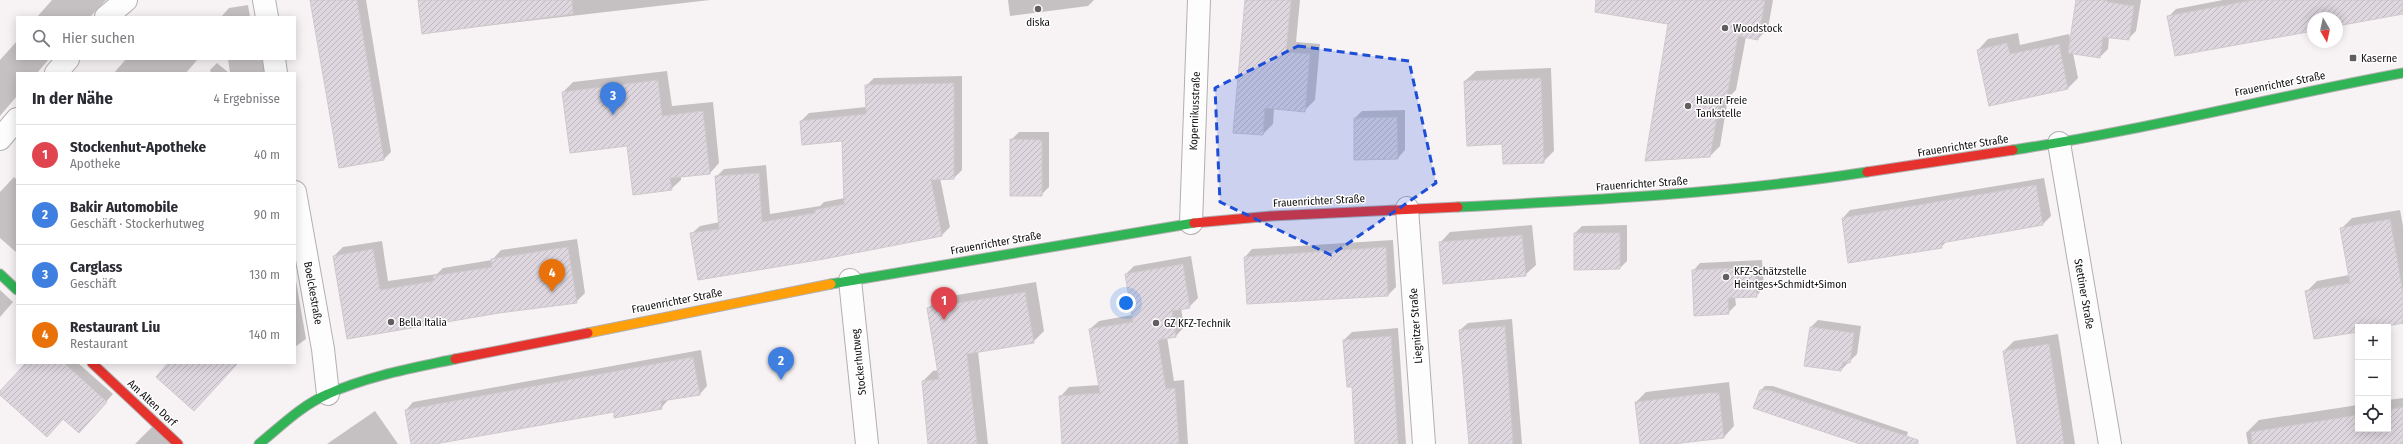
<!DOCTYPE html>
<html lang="de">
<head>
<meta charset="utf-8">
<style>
	:root { --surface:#fff; --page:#f2f2f3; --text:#2b2b33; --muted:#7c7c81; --line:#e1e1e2; --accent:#1a73e8 }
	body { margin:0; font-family:"Fira Sans Condensed",sans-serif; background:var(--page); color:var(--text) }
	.controls { position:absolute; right:12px; bottom:12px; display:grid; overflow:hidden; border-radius:0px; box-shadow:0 2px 10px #0003 }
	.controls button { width:36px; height:36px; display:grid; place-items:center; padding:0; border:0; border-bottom:1px solid var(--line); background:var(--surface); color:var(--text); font:20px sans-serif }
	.compass { position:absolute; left:2307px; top:12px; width:36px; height:36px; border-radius:50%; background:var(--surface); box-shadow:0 2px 10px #0003; rotate:171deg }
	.you { position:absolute; left:1126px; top:303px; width:14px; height:14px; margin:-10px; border:3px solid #fff; border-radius:50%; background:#1a73e8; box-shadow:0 0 0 6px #1a73e833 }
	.badge { display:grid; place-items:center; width:26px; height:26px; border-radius:50%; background:var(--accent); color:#fff; font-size:13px; font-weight:700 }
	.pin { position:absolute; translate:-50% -33px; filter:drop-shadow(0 1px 2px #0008) }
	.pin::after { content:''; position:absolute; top:21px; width:14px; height:12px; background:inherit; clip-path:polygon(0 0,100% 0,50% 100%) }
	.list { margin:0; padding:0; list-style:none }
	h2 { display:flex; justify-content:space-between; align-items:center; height:52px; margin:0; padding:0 16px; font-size:17px }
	h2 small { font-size:13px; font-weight:400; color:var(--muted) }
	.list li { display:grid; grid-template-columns:26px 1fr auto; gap:12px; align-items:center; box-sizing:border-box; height:60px; padding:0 16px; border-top:1px solid var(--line) }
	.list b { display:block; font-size:15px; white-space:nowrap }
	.list p { margin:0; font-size:13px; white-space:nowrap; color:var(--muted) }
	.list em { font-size:13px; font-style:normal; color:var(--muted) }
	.icon { flex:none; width:22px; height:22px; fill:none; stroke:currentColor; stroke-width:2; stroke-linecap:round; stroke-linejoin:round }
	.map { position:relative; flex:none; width:2403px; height:444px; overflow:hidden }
	.search { position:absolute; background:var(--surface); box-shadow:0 2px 10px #0003; left:16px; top:16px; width:280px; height:44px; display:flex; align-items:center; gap:10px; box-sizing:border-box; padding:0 14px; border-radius:0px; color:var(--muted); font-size:15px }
	.panel { position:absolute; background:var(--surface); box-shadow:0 2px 10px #0003; left:16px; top:72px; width:280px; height:292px; border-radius:0px }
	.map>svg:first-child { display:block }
</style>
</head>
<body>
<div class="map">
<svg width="2403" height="444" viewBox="0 0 2403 444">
	<defs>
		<pattern id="building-hatch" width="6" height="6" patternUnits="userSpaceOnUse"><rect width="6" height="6" fill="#dfd7df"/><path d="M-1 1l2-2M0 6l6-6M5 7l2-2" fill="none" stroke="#beb7be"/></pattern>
	</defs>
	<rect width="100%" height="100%" fill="#f7f2f4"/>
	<g fill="#0003">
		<polygon points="52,0 106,0 90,17 37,17"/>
		<polygon points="311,0 366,0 391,152 384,159"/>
		<polygon points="419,0 710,0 423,33"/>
		<polygon points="1008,0 1094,0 1088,6 1010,16"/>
		<polygon points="1246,0 1300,0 1296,42 1320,44 1315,100 1304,111 1274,108 1273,124 1263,134"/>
		<polygon points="1624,0 1773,0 1768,28 1758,39 1746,37 1736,90 1728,98 1720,146 1710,156 1669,23"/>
		<polygon points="2077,0 2141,0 2136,31 2128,39 2109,37 2108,49 2100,57 2073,53 2078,78 2068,88 1978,50 1988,39 2018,33 2020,45 2069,34 2071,42"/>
		<polygon points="2223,0 2403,0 2403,13 2337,25 2337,18 2313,18 2313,29 2169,16 2176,9"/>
		<polygon points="248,5 250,17 221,17 229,8"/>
		<polygon points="17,41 17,59 49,59 37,73 17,73 17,96 0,116 0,60"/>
		<polygon points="126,59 198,59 186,73 114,73"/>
		<polygon points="228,59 262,59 265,73 230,73"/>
		<polygon points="217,63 229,73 211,73 210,70"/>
		<polygon points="1551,68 1554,151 1543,162 1503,143 1465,81 1476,71"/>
		<polygon points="667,71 672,106 713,102 719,163 710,173 681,176 681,180 671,189 628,145 563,92 573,82"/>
		<polygon points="962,76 962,170 954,178 940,178 950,227 942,235 691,234 700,226 720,222 716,177 724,169 766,165 770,214 820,206 824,202 845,198 843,140 801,121 809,113 866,107 866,86 874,78"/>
		<polygon points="1405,110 1405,150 1398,158 1355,118 1362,111"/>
		<polygon points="1019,132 1049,132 1049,187 1041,195 1011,140"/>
		<polygon points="14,177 17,180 17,253 0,238 0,192"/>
		<polygon points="2044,178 2051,216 2043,224 1947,241 1941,247 1843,218 1850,210"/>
		<polygon points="2400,210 2403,226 2403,322 2378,327 2358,327 2358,331 2306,292 2317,281 2349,275 2341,229 2352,218"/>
		<polygon points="1532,225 1536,265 1525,275 1440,243 1450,232"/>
		<polygon points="1627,225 1627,261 1620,268 1575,233 1582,226"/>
		<polygon points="577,239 585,293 576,302 499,312 348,337 334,256 343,247 382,241 388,281 437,274 443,268 492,260 501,250"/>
		<polygon points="1393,240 1396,287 1388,295 1248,303 1245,257 1252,249"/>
		<polygon points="1191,256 1198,298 1189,307 1181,308 1184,327 1176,336 1167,337 1174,381 1184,380 1188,444 1063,444 1061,396 1069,387 1100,385 1090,329 1099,321 1132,315 1126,274 1134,266"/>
		<polygon points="1762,260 1764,288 1756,296 1735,297 1736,305 1728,313 1693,271 1700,263"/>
		<polygon points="295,275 306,339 295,347"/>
		<polygon points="1036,282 1044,331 1033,342 978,351 988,444 929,444 923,381 933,371 939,370 928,308 939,298"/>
		<polygon points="0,290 13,302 0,317"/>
		<polygon points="1512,319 1522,444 1469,444 1460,330 1468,323"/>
		<polygon points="1818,320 1861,326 1857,354 1841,370 1810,328"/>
		<polygon points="1398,328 1406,444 1356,444 1353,386 1344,340 1352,332"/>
		<polygon points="2058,334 2075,444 2018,444 2004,351 2014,341"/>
		<polygon points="701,350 707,386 700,394 669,399 661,408 614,411 430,444 412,444 406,410 413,402"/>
		<polygon points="26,363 78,363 113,394 86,424 0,393"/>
		<polygon points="1729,382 1734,426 1724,437 1665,444 1641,444 1636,402 1646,392"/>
		<polygon points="1765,386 1773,386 1908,432 1904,444 1863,444 1761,390"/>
		<polygon points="2403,398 2403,444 2248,444 2246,433 2259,420 2358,405 2358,429 2388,429 2388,400"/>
		<polygon points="375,411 398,444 327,444"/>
		<polygon points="153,426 173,444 135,444"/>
	</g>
	<g fill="url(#building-hatch)" stroke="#cdcacc">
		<polygon points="310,0 357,0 384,160 339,168"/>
		<polygon points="418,0 572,0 573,14 422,34"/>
		<polygon points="1245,0 1291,0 1286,52 1310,54 1305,112 1265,108 1263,135 1233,133"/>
		<polygon points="1596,0 1765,0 1758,40 1738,36 1726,102 1720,100 1710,157 1645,161 1668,24 1595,12"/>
		<polygon points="2076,0 2107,0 2107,2 2134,6 2129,40 2103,37 2100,58 2068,53"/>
		<polygon points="2254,0 2403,0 2403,14 2337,26 2337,18 2313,18 2313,31 2175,56 2167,16"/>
		<polygon points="2007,43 2010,54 2059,44 2068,89 1989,106 1977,50"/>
		<polygon points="1541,78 1544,163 1503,164 1502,144 1467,146 1464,81"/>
		<polygon points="658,80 662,116 703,111 710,174 670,178 672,190 633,195 627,146 570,153 562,92"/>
		<polygon points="954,83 954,179 931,180 942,236 824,259 698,280 690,233 719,229 715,176 759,173 762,222 815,213 815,210 844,204 842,141 802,145 800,121 866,114 865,85"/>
		<polygon points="1397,117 1398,159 1354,160 1354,118"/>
		<polygon points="1010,139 1042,140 1042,196 1010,196"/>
		<polygon points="2036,185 2043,225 1941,243 1942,248 1848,263 1842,218"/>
		<polygon points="2390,219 2403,293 2403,323 2383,327 2358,327 2358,332 2314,339 2305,291 2350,283 2340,228"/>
		<polygon points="1574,233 1620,233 1620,269 1574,270"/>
		<polygon points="1522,235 1526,276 1443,284 1439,242"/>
		<polygon points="568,247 577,303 499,313 347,339 333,256 373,249 380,290 434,281 433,276 492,267 491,259"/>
		<polygon points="1386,247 1388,296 1247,304 1244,257"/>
		<polygon points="1183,264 1190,308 1172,311 1176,337 1158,340 1166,389 1175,388 1179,444 1062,444 1059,396 1100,393 1089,329 1133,322 1125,274"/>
		<polygon points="1755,267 1757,297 1728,298 1729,314 1694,316 1692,270"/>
		<polygon points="1025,292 1034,343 967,354 977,444 928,444 922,381 939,379 927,308"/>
		<polygon points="1505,326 1513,444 1469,444 1459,330"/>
		<polygon points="1810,327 1854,333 1850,363 1843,362 1841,371 1804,366"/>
		<polygon points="1391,336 1398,444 1355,444 1352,387 1347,387 1343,340"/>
		<polygon points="2049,344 2064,444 2017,444 2003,351"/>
		<polygon points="693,357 700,395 661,401 662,409 614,418 614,412 435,444 411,444 405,410"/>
		<polygon points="26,363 64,363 107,402 79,433 63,419 47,437 0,395 0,391"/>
		<polygon points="168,363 238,363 194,411 156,377"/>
		<polygon points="1760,390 1769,390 1918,440 1918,444 1860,444 1753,408"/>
		<polygon points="1709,393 1719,393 1724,438 1673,444 1640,444 1635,402"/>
		<polygon points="2403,407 2403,444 2252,444 2251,432 2358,415 2358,429 2388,429 2388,410"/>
	</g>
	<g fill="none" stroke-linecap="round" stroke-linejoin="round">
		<g stroke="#b2afb0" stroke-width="24">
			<g id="street">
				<polyline points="264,0 267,17"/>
				<polyline points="106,17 126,0"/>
				<polyline points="274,59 276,73"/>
				<polyline points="56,73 68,59"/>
				<polyline points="0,139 17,119"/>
				<polyline points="2059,143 2110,444"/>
				<polyline points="295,192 323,349 328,394"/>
				<polyline points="1407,208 1424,444"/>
				<polyline points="1191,223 1199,0"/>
				<polyline points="850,280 867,444"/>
			</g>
		</g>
		<g stroke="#b2afb0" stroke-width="11">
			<g id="fast">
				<path d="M2013 150C2144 130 2273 97 2403 73"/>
				<path d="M1458 207C1595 200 1732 193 1867 172"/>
				<polyline points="0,274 17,290"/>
				<polyline points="831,284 1194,223"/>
				<path d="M259 444C281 426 302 405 328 394 368 376 413 368 455 359"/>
			</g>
		</g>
		<g stroke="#b2afb0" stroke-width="11">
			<polyline id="slow" points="588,333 831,284"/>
		</g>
		<g stroke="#b2afb0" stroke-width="11">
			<g id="jam">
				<polyline points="1867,172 2013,150"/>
				<polyline points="1194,223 1271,216 1458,207"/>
				<polyline points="455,359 588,333"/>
				<polyline points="92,363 178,444"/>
			</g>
		</g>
		<use href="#street" stroke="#fefdfd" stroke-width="22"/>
		<use href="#fast" stroke="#30b455" stroke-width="9"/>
		<use href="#slow" stroke="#ff9f0a" stroke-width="9"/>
		<use href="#jam" stroke="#e5322d" stroke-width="9"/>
	</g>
	<path fill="#1d4ed8" fill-opacity="0.2" stroke="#1d4ed8" stroke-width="3" stroke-dasharray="8 5" stroke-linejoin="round" d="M1298 46 1409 61 1436 183 1331 255 1220 202 1215 88Z"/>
	<g fill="#625e60" stroke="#fff" stroke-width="1.5">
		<circle cx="1038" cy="9" r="4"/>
		<circle cx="1725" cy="28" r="4"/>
		<rect x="2349" y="54" width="8" height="8" rx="2"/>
		<circle cx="1688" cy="106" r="4"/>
		<circle cx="1726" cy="277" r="4"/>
		<circle cx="391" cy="322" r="4"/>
		<circle cx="1156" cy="323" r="4"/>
	</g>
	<g text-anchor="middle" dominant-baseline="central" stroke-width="3" stroke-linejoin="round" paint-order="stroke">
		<g font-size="11" fill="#120f10" stroke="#fff" text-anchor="start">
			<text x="1038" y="22" text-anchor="middle">diska</text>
			<text x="1733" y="28">Woodstock</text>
			<text x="2361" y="58">Kaserne</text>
			<text x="1696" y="100">Hauer Freie<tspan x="1696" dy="13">Tankstelle</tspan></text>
			<text x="1734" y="271">KFZ-Schätzstelle<tspan x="1734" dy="13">Heintges+Schmidt+Simon</tspan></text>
			<text x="399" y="322">Bella Italia</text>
			<text x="1164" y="323">GZ KFZ-Technik</text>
		</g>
		<g font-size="11" fill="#120f10" stroke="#fff">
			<text transform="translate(2280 84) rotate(-11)">Frauenrichter Straße</text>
			<text transform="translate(1195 111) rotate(-88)">Kopernikusstraße</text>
			<text transform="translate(1963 146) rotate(-9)">Frauenrichter Straße</text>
			<text transform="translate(1642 184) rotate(-4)">Frauenrichter Straße</text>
			<text transform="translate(1319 201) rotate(-3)">Frauenrichter Straße</text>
			<text transform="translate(996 243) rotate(-10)">Frauenrichter Straße</text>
			<text transform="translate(313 293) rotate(80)">Boelckestraße</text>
			<text transform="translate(2084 294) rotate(80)">Stettiner Straße</text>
			<text transform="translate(677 301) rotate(-11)">Frauenrichter Straße</text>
			<text transform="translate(1416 326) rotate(-94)">Liegnitzer Straße</text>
			<text transform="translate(859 362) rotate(-96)">Stockerhutweg</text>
			<text transform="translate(152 403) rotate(43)">Am Alten Dorf</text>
		</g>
	</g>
</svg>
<div class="controls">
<button>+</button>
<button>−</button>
<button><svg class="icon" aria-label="locate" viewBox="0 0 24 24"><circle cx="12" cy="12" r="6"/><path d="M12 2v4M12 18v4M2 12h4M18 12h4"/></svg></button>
</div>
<svg class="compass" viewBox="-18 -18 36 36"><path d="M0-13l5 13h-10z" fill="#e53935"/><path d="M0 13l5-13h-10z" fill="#7c7c81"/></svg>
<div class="you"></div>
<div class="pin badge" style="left:944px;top:320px;background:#e0444e">1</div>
<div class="pin badge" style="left:781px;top:380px;background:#3f7fe0">2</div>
<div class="pin badge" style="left:613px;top:115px;background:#3f7fe0">3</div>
<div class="pin badge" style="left:552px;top:292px;background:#e8710a">4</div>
<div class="search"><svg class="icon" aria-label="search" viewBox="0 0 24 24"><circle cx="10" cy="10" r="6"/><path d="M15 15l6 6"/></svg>Hier suchen</div>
<section class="panel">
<h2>In der Nähe<small>4 Ergebnisse</small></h2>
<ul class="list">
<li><span class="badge" style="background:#e0444e">1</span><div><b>Stockenhut-Apotheke</b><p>Apotheke</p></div><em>40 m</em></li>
<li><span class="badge" style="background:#3f7fe0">2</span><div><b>Bakir Automobile</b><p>Geschäft · Stockerhutweg</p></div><em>90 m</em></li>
<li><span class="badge" style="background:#3f7fe0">3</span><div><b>Carglass</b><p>Geschäft</p></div><em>130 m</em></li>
<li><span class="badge" style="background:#e8710a">4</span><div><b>Restaurant Liu</b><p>Restaurant</p></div><em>140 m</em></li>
</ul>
</section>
</div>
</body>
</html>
